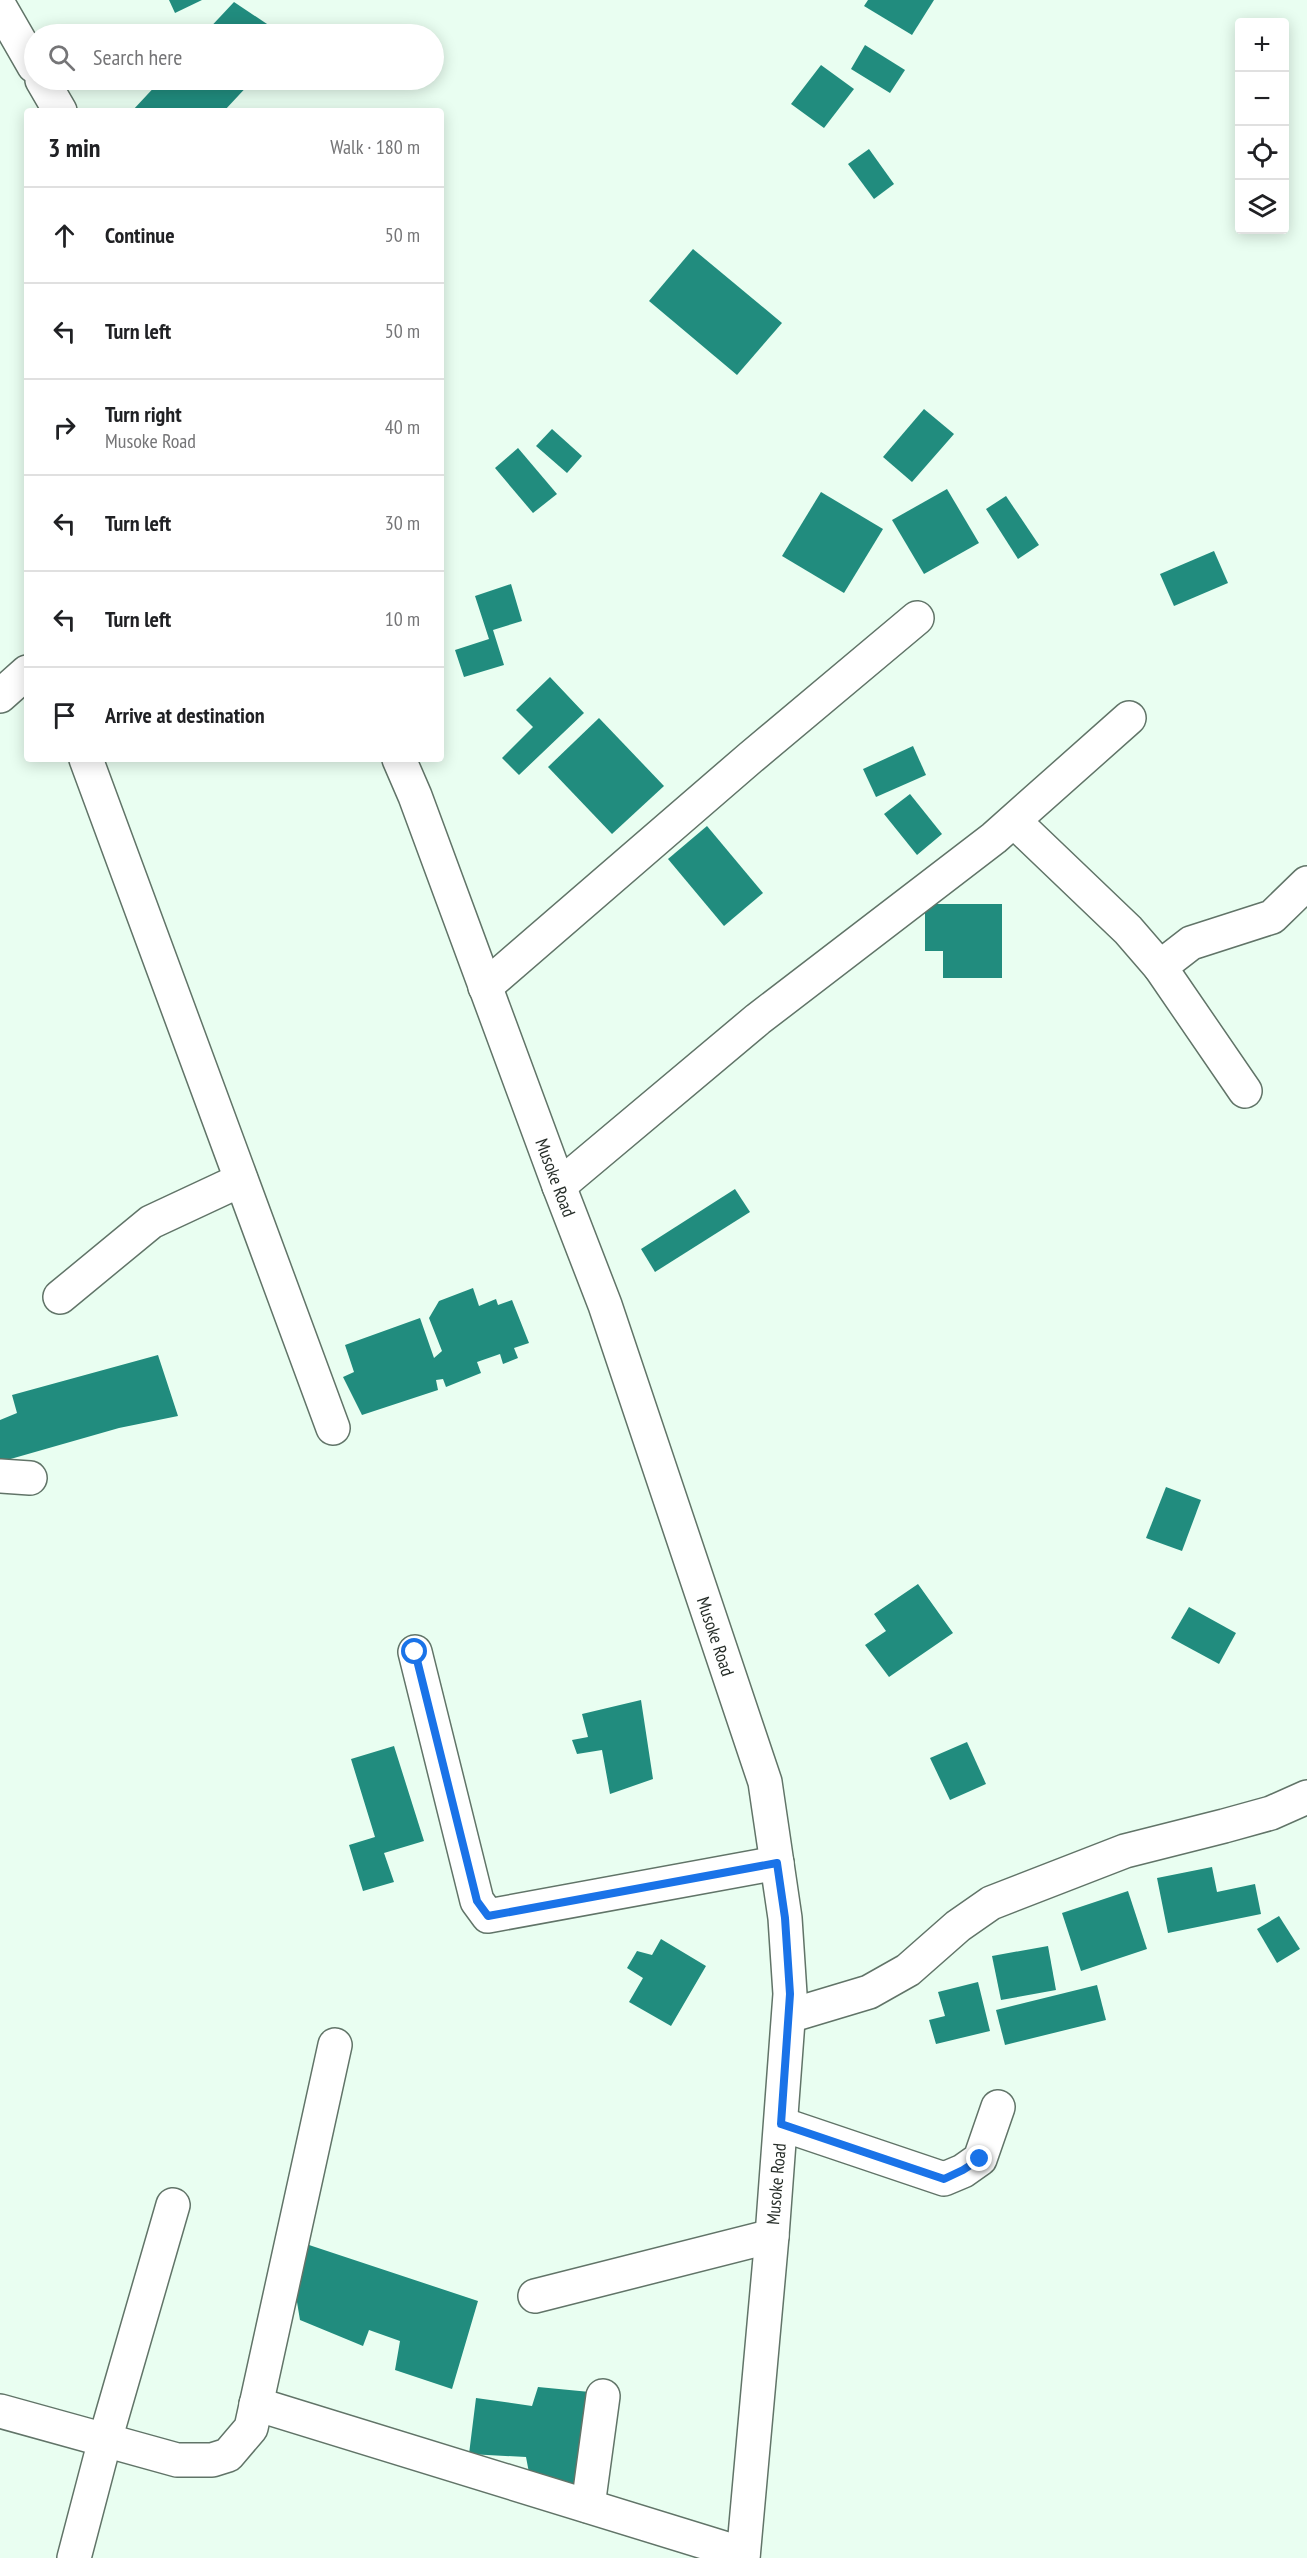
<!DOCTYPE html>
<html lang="en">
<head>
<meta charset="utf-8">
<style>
	:root { --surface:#fff; --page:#f2f2f2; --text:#202124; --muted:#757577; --line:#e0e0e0 }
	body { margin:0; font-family:"PT Sans Narrow",sans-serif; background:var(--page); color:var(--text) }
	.controls { position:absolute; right:18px; top:18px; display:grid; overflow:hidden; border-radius:6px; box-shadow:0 3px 15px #0003 }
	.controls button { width:54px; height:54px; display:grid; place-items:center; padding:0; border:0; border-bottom:2px solid var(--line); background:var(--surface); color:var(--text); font:30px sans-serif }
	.stop { position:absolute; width:18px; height:18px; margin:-14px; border:4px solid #1a73e8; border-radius:50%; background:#fff }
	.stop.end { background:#1a73e8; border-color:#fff; box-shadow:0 2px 6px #0008 }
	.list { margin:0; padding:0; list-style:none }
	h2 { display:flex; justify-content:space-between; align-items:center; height:78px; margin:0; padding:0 24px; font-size:26px }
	h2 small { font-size:20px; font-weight:400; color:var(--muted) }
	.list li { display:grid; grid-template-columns:39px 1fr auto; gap:18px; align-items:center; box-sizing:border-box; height:96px; padding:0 24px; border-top:2px solid var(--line) }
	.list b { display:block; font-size:22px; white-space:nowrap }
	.list p { margin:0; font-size:20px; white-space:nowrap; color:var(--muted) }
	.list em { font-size:20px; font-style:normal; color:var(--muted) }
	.icon { flex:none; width:33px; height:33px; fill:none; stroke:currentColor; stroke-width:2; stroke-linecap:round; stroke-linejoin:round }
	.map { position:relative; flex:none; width:1307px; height:2558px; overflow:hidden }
	.search { position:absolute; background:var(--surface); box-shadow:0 3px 15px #0003; left:24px; top:24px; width:420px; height:66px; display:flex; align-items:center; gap:15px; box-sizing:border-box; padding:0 21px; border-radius:33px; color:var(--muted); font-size:22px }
	.panel { position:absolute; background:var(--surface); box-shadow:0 3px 15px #0003; left:24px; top:108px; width:420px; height:654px; border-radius:6px }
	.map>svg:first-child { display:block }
</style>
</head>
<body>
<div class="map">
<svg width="1307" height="2558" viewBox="0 0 1307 2558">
	<rect width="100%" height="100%" fill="#e9fef1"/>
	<g fill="#218c7e">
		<polygon points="169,0 202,0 175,13"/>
		<polygon points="868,0 934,0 912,35 864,6"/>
		<polygon points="234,2 282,34 204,34"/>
		<polygon points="865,45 905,70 890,93 851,69"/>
		<polygon points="821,65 854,89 824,128 791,104"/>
		<polygon points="161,80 253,80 224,111 132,111"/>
		<polygon points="869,149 894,184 874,199 848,164"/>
		<polygon points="693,249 782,323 737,375 649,301"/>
		<polygon points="924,409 954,434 912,482 883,457"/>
		<polygon points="552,429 582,456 567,473 536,446"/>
		<polygon points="518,448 557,494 533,513 495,468"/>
		<polygon points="947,489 979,543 924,574 892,520"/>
		<polygon points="821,492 883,529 844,593 782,556"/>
		<polygon points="1006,496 1039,545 1018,559 986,509"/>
		<polygon points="1214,551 1228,583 1174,606 1160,574"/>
		<polygon points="511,584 522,621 493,630 504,665 464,677 455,650 489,639 475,596"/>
		<polygon points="550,677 584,713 519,775 502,758 533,727 516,710"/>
		<polygon points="599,718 664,786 612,834 548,767"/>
		<polygon points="913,746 926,775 876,797 863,769"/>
		<polygon points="910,794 942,834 917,855 884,814"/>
		<polygon points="707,826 763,893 724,926 668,859"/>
		<polygon points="925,904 1002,904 1002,978 943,978 943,951 925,951"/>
		<polygon points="735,1189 750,1212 655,1272 641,1249"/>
		<polygon points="473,1288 479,1306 496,1299 498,1305 512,1300 529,1343 514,1348 518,1358 503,1364 500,1354 477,1362 481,1373 446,1387 443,1379 436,1380 438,1390 362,1415 343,1377 354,1372 345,1345 420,1318 434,1358 442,1351 429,1318 439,1301"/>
		<polygon points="158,1355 178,1416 119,1428 0,1462 0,1420 17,1413 12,1395"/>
		<polygon points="1166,1487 1201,1500 1182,1551 1146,1538"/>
		<polygon points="918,1584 953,1633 889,1677 865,1645 886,1631 874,1614"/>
		<polygon points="1189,1607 1236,1633 1219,1664 1171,1638"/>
		<polygon points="641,1700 653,1779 610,1794 602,1750 577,1754 572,1740 588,1737 582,1714"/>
		<polygon points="967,1742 986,1784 950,1800 930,1758"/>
		<polygon points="394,1746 424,1841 384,1853 394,1882 363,1891 349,1845 375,1837 351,1759"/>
		<polygon points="1212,1867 1217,1892 1255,1884 1261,1914 1168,1933 1157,1878"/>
		<polygon points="1128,1891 1147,1949 1081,1971 1062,1913"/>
		<polygon points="1279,1916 1300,1949 1277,1963 1257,1929"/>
		<polygon points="661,1939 706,1966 671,2026 629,2002 643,1978 627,1968 637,1951 652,1955"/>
		<polygon points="1048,1946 1056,1990 1001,2000 992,1956"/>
		<polygon points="978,1982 990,2031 936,2044 929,2020 945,2016 938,1992"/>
		<polygon points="1097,1985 1106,2020 1005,2045 996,2010"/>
		<polygon points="306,2244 478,2301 452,2389 395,2370 400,2341 369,2330 363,2346 300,2320 294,2284"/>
		<polygon points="538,2387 590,2392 577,2494 530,2478 526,2457 469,2454 476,2398 532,2406"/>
	</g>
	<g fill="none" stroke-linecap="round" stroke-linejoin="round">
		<g stroke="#617468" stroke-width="36">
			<g id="street">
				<polyline points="0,7 34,66"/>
				<polyline points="42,80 60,111"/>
				<polyline points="0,696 27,672"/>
				<polyline points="86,759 333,1428"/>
				<path id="s1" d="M399 759 415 796 559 1186 605 1305 765 1782 785 1918 790 1994 772 2236 743 2558"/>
				<polyline points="1014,821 1128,930 1160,967 1191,943 1272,917 1307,883"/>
				<polyline points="1160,967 1245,1091"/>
				<polyline points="485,987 750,758 917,618"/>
				<polyline points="559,1186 758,1019 994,838 1129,718"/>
				<polyline points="60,1297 151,1222 241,1180"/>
				<polyline points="0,1476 30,1478"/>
				<polyline points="415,1652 477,1901 488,1916 777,1863"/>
				<polyline points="789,2016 869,1992 908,1970 958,1926 991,1903 1125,1851 1224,1826 1271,1813 1307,1797"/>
				<polyline points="781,2124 944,2179 963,2171 980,2159 998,2107"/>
				<polyline points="535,2296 772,2236"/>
				<polyline points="256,2404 743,2554"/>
				<polyline points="0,2411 177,2460 212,2460 228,2455 251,2428 335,2045"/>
				<polyline points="588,2506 603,2396"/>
				<polyline points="74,2558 105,2440 173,2205"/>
			</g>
		</g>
		<use href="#street" stroke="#fff" stroke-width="33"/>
	</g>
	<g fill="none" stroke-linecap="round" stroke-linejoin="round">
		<polyline stroke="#1a73e8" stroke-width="8" points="415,1652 477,1901 488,1916 777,1863 785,1918 790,1994 781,2124 944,2179 963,2170 980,2159"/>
	</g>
	<g text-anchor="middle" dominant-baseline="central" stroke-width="4.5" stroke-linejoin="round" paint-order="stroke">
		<g font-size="18" fill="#272e29" stroke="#fff">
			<text stroke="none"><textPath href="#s1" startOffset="447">Musoke Road</textPath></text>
			<text stroke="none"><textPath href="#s1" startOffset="933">Musoke Road</textPath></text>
			<text transform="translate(776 2184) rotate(-85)">Musoke Road</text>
		</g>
	</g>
</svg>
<div class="controls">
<button>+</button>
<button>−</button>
<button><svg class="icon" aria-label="locate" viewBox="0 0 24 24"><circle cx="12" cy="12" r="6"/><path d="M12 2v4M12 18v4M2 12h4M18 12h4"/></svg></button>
<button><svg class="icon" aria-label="layers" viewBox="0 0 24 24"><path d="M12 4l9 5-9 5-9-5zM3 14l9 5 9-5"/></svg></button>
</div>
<div class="stop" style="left:415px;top:1652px"></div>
<div class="stop end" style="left:980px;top:2159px"></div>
<div class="search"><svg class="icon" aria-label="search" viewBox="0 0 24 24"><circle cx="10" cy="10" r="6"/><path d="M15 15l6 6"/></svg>Search here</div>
<section class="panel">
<h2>3 min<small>Walk · 180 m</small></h2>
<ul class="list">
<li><svg class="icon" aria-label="ahead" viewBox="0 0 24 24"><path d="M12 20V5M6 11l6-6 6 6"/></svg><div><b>Continue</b></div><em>50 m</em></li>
<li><svg class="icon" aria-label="left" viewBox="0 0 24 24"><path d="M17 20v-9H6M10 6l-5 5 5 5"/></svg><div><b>Turn left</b></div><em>50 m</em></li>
<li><svg class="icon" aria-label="right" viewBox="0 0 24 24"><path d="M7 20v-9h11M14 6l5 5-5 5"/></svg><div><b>Turn right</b><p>Musoke Road</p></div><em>40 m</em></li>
<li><svg class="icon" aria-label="left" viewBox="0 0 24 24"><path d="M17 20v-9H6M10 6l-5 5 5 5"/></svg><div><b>Turn left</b></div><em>30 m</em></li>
<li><svg class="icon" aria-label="left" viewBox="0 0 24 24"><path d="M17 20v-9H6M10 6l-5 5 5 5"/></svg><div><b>Turn left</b></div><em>10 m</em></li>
<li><svg class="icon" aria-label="arrive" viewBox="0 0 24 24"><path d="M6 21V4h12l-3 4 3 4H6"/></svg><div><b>Arrive at destination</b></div></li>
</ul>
</section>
</div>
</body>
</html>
